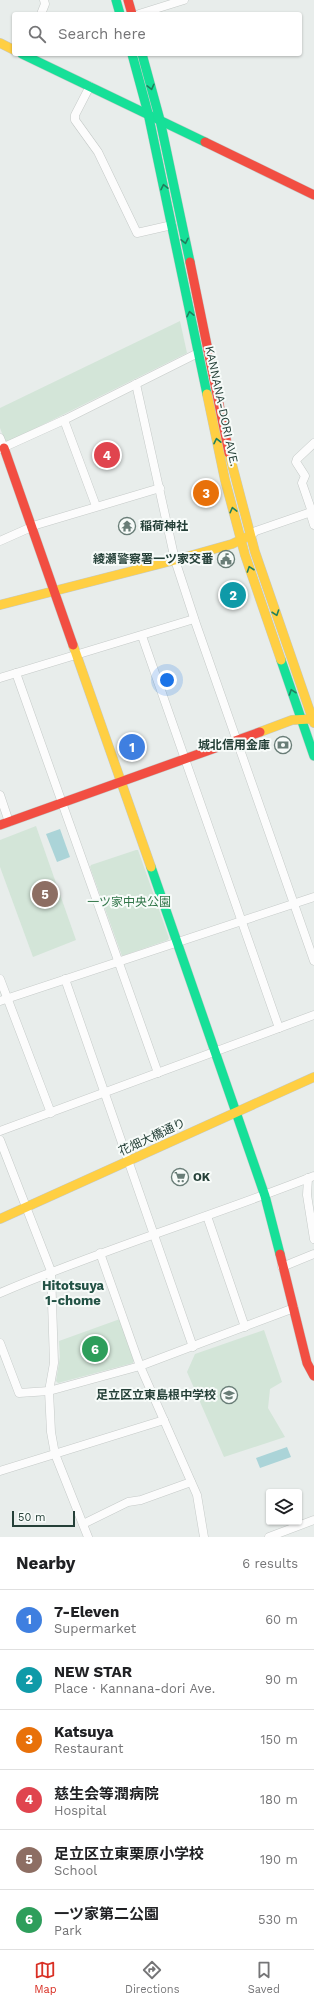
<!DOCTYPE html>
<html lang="en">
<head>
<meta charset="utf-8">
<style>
	:root { --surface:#fff; --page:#f2f2f2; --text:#202124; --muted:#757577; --line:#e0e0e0; --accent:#d93025 }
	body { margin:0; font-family:"Work Sans","Noto Sans JP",sans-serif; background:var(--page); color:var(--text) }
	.controls { position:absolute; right:12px; bottom:12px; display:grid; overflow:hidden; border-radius:4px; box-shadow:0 1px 3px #0004 }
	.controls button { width:36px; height:36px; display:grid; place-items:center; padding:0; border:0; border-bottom:1px solid var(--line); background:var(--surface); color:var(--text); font:20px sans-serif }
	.scale { position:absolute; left:12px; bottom:10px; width:63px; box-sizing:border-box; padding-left:4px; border:2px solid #254038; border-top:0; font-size:11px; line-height:14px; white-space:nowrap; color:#254038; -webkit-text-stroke:3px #f7fbf9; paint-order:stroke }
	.you { position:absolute; left:167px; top:680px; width:14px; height:14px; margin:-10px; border:3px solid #fff; border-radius:50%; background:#1a73e8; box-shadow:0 0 0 6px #1a73e833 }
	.badge { display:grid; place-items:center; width:26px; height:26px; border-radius:50%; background:var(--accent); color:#fff; font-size:13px; font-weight:700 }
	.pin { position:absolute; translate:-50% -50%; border:2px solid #fff; box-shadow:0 1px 4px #0006 }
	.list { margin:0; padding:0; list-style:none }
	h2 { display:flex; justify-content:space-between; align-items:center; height:52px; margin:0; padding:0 16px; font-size:17px }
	h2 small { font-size:13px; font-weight:400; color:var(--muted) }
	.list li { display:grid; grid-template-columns:26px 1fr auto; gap:12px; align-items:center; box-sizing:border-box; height:60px; padding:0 16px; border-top:1px solid var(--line) }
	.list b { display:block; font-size:15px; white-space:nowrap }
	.list p { margin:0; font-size:13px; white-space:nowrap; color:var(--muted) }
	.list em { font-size:13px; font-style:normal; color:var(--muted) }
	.icon { flex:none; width:22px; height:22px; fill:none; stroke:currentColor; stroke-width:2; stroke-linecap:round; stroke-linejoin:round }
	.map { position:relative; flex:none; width:314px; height:1537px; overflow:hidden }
	.search { position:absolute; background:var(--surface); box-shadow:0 1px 3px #0004; left:12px; right:12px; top:12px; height:44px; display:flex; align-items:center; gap:10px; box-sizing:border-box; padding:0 14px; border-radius:4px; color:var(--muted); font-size:15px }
	.sheet { height:412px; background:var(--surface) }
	nav { display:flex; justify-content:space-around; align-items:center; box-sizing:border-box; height:56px; border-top:1px solid var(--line); background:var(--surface); font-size:11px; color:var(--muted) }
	nav a { display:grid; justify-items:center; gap:2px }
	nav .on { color:var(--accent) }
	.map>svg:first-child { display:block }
</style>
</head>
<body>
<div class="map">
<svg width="314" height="1537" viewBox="0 0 314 1537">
	<rect width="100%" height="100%" fill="#e8edeb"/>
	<g fill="#d3e5d8">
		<polygon points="180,321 187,353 8,442 5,441 0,428 0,408"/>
		<polygon points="36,826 76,940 33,957 0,867 0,840"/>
		<polygon points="136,850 138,850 169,938 168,940 122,956 90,867 91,865"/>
		<polygon points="120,1319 134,1359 133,1363 58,1383 56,1381 60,1357 59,1341"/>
		<polygon points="264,1330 282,1382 270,1389 268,1408 285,1437 224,1457 187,1372 195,1354"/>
	</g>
	<g fill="#abd4d8">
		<polygon points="60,829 70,857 57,862 46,834"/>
		<polygon points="287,1447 291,1457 260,1468 256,1458"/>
	</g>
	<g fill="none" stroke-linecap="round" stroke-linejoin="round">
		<g stroke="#c5cac8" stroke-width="9">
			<g id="street">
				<polyline points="41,14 45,4 44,0"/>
				<polyline points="139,14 184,0"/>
				<polyline points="90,86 75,115 75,120 98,152 137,233 172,225"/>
				<polyline points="136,384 175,560 196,624 314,961"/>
				<polyline points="64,420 96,506"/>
				<polyline points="0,438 4,448"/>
				<polyline points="0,449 64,420 198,353"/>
				<polyline points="310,512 314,525"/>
				<polyline points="312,512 302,483 305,476 296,462 297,459 314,443"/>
				<polyline points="250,536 256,531 314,511"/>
				<polyline points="0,541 36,525 160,488"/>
				<polyline points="142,636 279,1028"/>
				<polyline points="16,673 158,1073"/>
				<polyline points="0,678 194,619"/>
				<polyline points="0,795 9,822"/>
				<polyline points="0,979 51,1113"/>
				<polyline points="65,979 193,1347"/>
				<polyline points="0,1001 314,897"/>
				<polyline points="0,1131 314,1015"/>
				<polyline points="0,1140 51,1271 54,1363 49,1391 51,1432 55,1454 88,1537"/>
				<polyline points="308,1178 307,1195 314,1239"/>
				<polyline points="207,1216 245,1327"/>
				<polyline points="100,1253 140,1366 197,1495 204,1537"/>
				<polyline points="282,1267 314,1254"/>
				<path d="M0 1293C103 1249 210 1217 314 1176"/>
				<polyline points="0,1343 19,1393 49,1391 140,1366 294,1308"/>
				<polyline points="0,1471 164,1420"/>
				<polyline points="83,1524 128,1502 141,1500 191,1482"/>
				<polyline points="269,1537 314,1520"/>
			</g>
		</g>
		<g stroke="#c4cac8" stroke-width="10">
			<g id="fast">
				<polyline points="116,0 120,14"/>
				<polyline points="22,54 205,142"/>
				<polyline points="132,54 148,113 207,394"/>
				<polyline points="142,54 160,120 190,262"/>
				<polyline points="281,660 314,756"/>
				<polyline points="151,867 265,1196 280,1254"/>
			</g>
		</g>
		<g stroke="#c4cac8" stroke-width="10">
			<g id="slow">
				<polyline points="0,43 14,50"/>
				<polyline points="207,394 225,480 245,555 281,660"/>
				<polyline points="229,453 255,552 314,723"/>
				<polyline points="0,605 175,560 232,544 249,536"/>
				<polyline points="73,645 151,867"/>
				<polyline points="260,732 292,720 311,719"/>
				<polyline points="0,1219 314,1077"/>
			</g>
		</g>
		<g stroke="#c4cac8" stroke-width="10">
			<g id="jam">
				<polyline points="128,0 132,14"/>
				<polyline points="205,142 314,195"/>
				<polyline points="190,262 229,453"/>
				<polyline points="4,448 73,645"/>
				<polyline points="0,825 260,732"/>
				<polyline points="280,1254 307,1363 314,1376"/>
			</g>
		</g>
		<use href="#street" stroke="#fcfcfc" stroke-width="8"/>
		<use href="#fast" stroke="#16e098" stroke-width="9"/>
		<use href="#slow" stroke="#ffcf43" stroke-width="9"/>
		<use href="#jam" stroke="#f24e42" stroke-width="9"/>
	</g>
	<defs><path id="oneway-chevron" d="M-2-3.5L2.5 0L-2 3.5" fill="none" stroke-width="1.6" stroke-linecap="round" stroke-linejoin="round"/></defs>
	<g stroke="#1f805e">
		<use href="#oneway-chevron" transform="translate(151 87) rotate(76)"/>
		<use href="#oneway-chevron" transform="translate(164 187) rotate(-102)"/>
		<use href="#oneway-chevron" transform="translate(185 241) rotate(78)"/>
		<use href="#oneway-chevron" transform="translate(190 314) rotate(-102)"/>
		<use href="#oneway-chevron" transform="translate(217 441) rotate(-102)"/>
		<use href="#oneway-chevron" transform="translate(233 510) rotate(-104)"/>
		<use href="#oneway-chevron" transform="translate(250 569) rotate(-109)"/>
		<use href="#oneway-chevron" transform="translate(276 613) rotate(71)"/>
		<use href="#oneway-chevron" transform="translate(292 692) rotate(-109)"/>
	</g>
	<defs>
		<g id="temple-ring" transform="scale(0.9)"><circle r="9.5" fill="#f7fbf9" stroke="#697d77" stroke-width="1.5"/><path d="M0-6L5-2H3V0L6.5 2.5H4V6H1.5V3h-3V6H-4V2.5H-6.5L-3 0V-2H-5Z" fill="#697d77"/></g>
		<g id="civic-ring" transform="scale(0.9)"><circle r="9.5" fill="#f7fbf9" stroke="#697d77" stroke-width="1.5"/><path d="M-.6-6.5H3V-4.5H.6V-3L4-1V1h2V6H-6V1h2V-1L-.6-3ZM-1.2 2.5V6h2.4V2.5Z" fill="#697d77"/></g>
		<g id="bank-ring" transform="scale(0.9)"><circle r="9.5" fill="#f7fbf9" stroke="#697d77" stroke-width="1.5"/><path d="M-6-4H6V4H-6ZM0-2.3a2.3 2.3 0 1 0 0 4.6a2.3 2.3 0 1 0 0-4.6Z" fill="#697d77"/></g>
		<g id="supermarket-ring" transform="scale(0.9)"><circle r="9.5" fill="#f7fbf9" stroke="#697d77" stroke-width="1.5"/><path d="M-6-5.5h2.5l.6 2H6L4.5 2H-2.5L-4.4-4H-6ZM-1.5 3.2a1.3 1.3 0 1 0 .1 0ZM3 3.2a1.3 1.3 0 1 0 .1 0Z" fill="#697d77"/></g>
		<g id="school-ring" transform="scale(0.9)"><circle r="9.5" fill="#f7fbf9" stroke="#697d77" stroke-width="1.5"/><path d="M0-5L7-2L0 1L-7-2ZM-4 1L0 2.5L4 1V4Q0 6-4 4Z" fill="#697d77"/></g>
	</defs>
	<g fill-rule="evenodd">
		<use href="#temple-ring" x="127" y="526"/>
		<use href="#civic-ring" x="226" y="559"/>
		<use href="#bank-ring" x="283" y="745"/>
		<use href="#supermarket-ring" x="180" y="1177"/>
		<use href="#school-ring" x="229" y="1395"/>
	</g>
	<g text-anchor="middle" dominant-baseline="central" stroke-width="4" stroke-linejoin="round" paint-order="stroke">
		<g font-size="12" fill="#254038" stroke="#f7fbf9">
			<text transform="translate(222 406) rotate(78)">KANNANA-DORI AVE.</text>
			<text transform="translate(152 1137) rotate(-25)">花畑大橋通り</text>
		</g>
		<g font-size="12" font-weight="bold" fill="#254038" stroke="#f7fbf9" text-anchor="end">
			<text x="140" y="526" text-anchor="start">稲荷神社</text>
			<text x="213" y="559">綾瀬警察署一ツ家交番</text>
			<text x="270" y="745">城北信用金庫</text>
			<text x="193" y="1177" text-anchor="start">OK</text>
			<text x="216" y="1395">足立区立東島根中学校</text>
		</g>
		<g font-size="12" fill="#317649" stroke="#f7fbf9">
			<text x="129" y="902">一ツ家中央公園</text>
		</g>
		<g font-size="13" font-weight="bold" fill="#225245" stroke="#f7fbf9">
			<text x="73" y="1285">Hitotsuya<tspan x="73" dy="15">1-chome</tspan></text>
		</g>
	</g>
</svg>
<div class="controls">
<button><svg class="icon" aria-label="layers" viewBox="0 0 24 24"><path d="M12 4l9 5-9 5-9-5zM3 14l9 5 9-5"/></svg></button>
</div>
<div class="scale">50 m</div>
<div class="you"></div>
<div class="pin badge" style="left:132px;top:747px;background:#3f7fe0">1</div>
<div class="pin badge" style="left:233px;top:595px;background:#0f9aa8">2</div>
<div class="pin badge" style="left:206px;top:493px;background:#e8710a">3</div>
<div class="pin badge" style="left:107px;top:455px;background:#e0444e">4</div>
<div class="pin badge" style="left:45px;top:894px;background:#8d6e63">5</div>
<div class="pin badge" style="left:95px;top:1349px;background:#2e9e5b">6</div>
<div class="search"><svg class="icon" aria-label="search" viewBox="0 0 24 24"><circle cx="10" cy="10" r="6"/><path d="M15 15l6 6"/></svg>Search here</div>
</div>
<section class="sheet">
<h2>Nearby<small>6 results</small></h2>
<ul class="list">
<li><span class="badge" style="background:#3f7fe0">1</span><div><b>7-Eleven</b><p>Supermarket</p></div><em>60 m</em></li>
<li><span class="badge" style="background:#0f9aa8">2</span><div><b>NEW STAR</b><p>Place · Kannana-dori Ave.</p></div><em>90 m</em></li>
<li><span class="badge" style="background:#e8710a">3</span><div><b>Katsuya</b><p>Restaurant</p></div><em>150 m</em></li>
<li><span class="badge" style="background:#e0444e">4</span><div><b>慈生会等潤病院</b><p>Hospital</p></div><em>180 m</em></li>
<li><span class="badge" style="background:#8d6e63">5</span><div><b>足立区立東栗原小学校</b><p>School</p></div><em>190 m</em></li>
<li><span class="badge" style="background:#2e9e5b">6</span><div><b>一ツ家第二公園</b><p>Park</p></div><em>530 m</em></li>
</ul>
</section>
<nav>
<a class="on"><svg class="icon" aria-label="map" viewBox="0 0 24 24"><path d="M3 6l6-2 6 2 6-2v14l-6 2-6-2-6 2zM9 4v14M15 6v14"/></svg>Map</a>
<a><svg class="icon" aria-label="directions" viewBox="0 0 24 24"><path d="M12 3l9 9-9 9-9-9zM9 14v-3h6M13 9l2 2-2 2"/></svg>Directions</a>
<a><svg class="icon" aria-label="saved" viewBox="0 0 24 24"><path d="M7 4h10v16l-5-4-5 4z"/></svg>Saved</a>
</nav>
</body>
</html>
